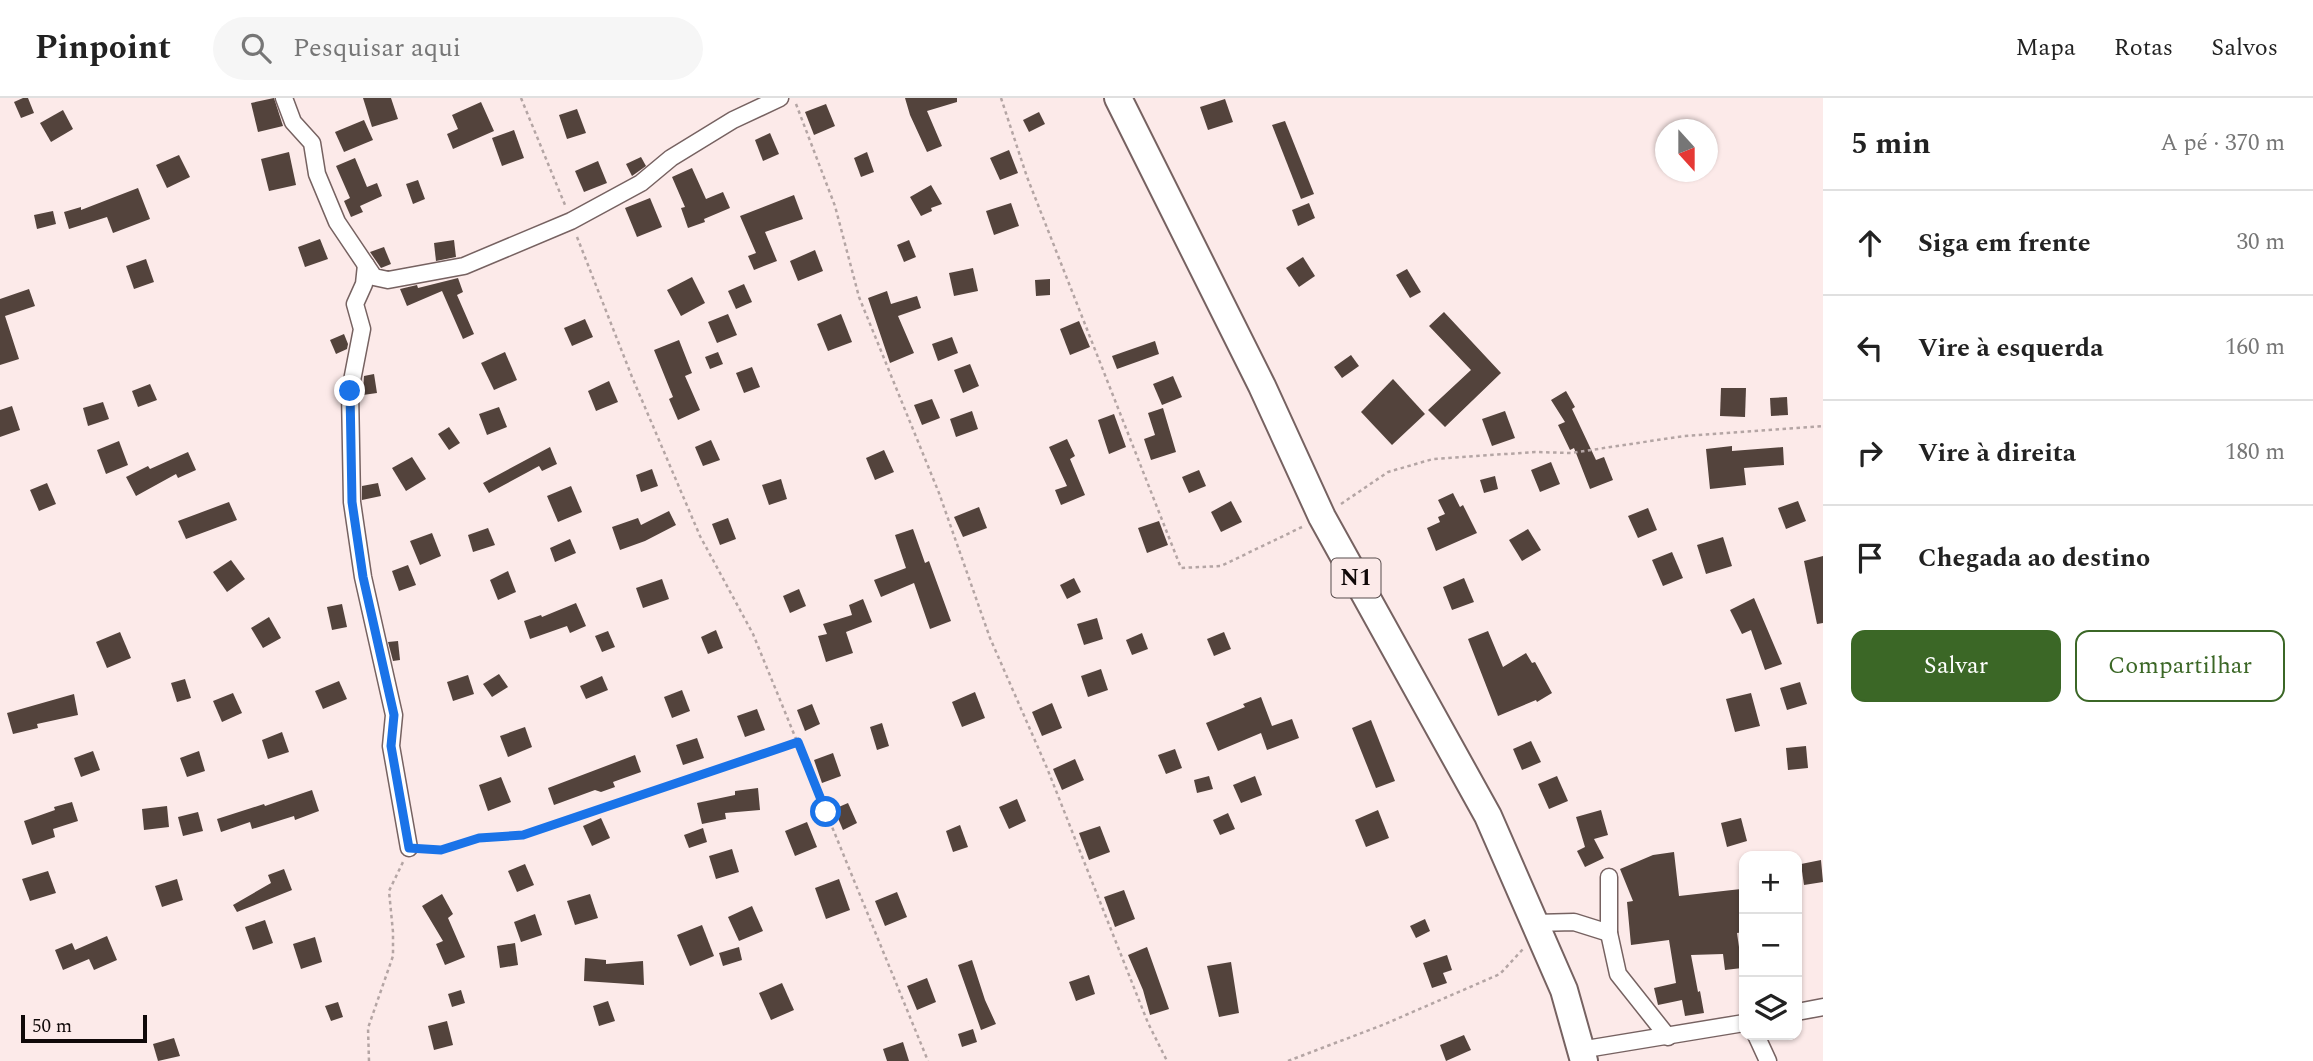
<!DOCTYPE html>
<html lang="pt">
<head>
<meta charset="utf-8">
<style>
	:root { --surface:#fff; --page:#f6f6f6; --text:#222; --muted:#767676; --line:#e0e0e0; --accent:#3b6726 }
	body { margin:0; font-family:Spectral,serif; background:var(--page); color:var(--text) }
	.controls { position:absolute; right:21px; bottom:21px; display:grid; overflow:hidden; border-radius:14px; box-shadow:0 2px 5px #0004 }
	.controls button { width:63px; height:63px; display:grid; place-items:center; padding:0; border:0; border-bottom:2px solid var(--line); background:var(--surface); color:var(--text); font:35px sans-serif }
	.compass { position:absolute; left:1655px; top:21px; width:63px; height:63px; border-radius:50%; background:var(--surface); box-shadow:0 2px 5px #0004; rotate:159deg }
	.scale { position:absolute; left:21px; bottom:18px; width:126px; box-sizing:border-box; padding-left:7px; border:4px solid #100909; border-top:0; font-size:19px; line-height:24px; white-space:nowrap; color:#100909; -webkit-text-stroke:5px #fceae9; paint-order:stroke }
	.stop { position:absolute; width:21px; height:21px; margin:-16px; border:5px solid #1a73e8; border-radius:50%; background:#fff }
	.stop.end { background:#1a73e8; border-color:#fff; box-shadow:0 2px 7px #0008 }
	.list { margin:0; padding:0; list-style:none }
	h2 { display:flex; justify-content:space-between; align-items:center; height:91px; margin:0; padding:0 28px; font-size:30px }
	h2 small { font-size:23px; font-weight:400; color:var(--muted) }
	.list li { display:grid; grid-template-columns:46px 1fr auto; gap:21px; align-items:center; box-sizing:border-box; height:105px; padding:0 28px; border-top:2px solid var(--line) }
	.list b { display:block; font-size:26px; white-space:nowrap }
	.list em { font-size:23px; font-style:normal; color:var(--muted) }
	.actions { display:flex; gap:14px; padding:21px 28px }
	.actions a { flex:1; padding:16px 0; border:2px solid var(--accent); border-radius:14px; text-align:center; font-size:24px; color:var(--accent) }
	.actions .main { background:var(--accent); color:#fff }
	.icon { flex:none; width:38px; height:38px; fill:none; stroke:currentColor; stroke-width:2; stroke-linecap:round; stroke-linejoin:round }
	.map { position:relative; flex:none; width:1823px; height:963px; overflow:hidden }
	header { display:flex; align-items:center; gap:42px; box-sizing:border-box; height:98px; padding:0 35px; background:var(--surface); border-bottom:2px solid var(--line) }
	header strong { font-size:33px }
	nav { display:flex; gap:38px; margin-inline-start:auto; font-size:24px }
	.search { width:490px; height:63px; background:var(--page); display:flex; align-items:center; gap:18px; box-sizing:border-box; padding:0 24px; border-radius:38px; color:var(--muted); font-size:26px }
	main { display:flex }
	aside { flex:1; background:var(--surface) }
	.map>svg:first-child { display:block }
</style>
</head>
<body>
<header>
<strong>Pinpoint</strong>
<div class="search"><svg class="icon" aria-label="search" viewBox="0 0 24 24"><circle cx="10" cy="10" r="6"/><path d="M15 15l6 6"/></svg>Pesquisar aqui</div>
<nav><a>Mapa</a><a>Rotas</a><a>Salvos</a></nav>
</header>
<main>
<div class="map">
<svg width="1823" height="963" viewBox="0 0 1823 963">
	<rect width="100%" height="100%" fill="#fceae9"/>
	<g fill="#53433c">
		<polygon points="23,0 28,0 34,15 21,20 14,4"/>
		<polygon points="274,0 283,28 258,34 251,5"/>
		<polygon points="363,0 391,0 398,21 372,29"/>
		<polygon points="905,0 957,0 957,4 927,13 942,48 927,54 910,17"/>
		<polygon points="1225,1 1233,24 1208,32 1200,9"/>
		<polygon points="481,4 494,33 453,51 447,36 458,31 452,17"/>
		<polygon points="826,6 835,28 814,37 805,14"/>
		<polygon points="577,11 586,35 567,41 559,17"/>
		<polygon points="63,12 73,31 51,44 40,25"/>
		<polygon points="1039,14 1045,26 1029,34 1023,22"/>
		<polygon points="364,22 373,42 344,54 335,34"/>
		<polygon points="1285,23 1314,96 1301,101 1272,27"/>
		<polygon points="514,32 524,60 502,68 492,40"/>
		<polygon points="770,35 779,56 763,63 755,42"/>
		<polygon points="1009,52 1018,75 1000,82 990,60"/>
		<polygon points="289,54 296,87 269,93 261,61"/>
		<polygon points="867,54 874,74 861,79 854,60"/>
		<polygon points="179,57 190,79 167,90 156,67"/>
		<polygon points="641,59 646,68 632,78 626,66"/>
		<polygon points="355,60 367,89 377,85 382,98 360,108 363,114 351,119 344,103 350,100 336,68"/>
		<polygon points="598,63 607,85 584,94 575,73"/>
		<polygon points="692,70 706,101 723,94 730,110 704,121 705,124 688,130 681,110 685,109 672,79"/>
		<polygon points="418,82 425,101 413,106 406,86"/>
		<polygon points="931,87 942,106 931,110 932,113 921,118 910,99"/>
		<polygon points="138,90 150,121 113,135 107,119 69,131 64,114 81,109 81,112"/>
		<polygon points="794,97 803,121 765,134 777,163 754,172 748,158 756,155 740,118"/>
		<polygon points="650,100 662,129 637,139 625,110"/>
		<polygon points="1011,105 1019,128 994,137 986,113"/>
		<polygon points="1309,105 1315,120 1298,128 1292,112"/>
		<polygon points="53,113 56,126 37,131 34,117"/>
		<polygon points="320,141 328,161 305,169 298,149"/>
		<polygon points="454,142 456,159 436,163 434,145"/>
		<polygon points="909,142 916,159 904,164 897,147"/>
		<polygon points="384,149 391,166 381,170 370,154"/>
		<polygon points="815,152 823,173 798,183 790,163"/>
		<polygon points="1303,159 1315,178 1299,189 1286,170"/>
		<polygon points="146,161 154,184 134,191 126,168"/>
		<polygon points="973,170 978,193 954,198 949,175"/>
		<polygon points="1407,171 1421,194 1410,200 1396,177"/>
		<polygon points="692,179 705,205 681,218 667,192"/>
		<polygon points="458,180 463,194 457,197 474,236 463,241 442,193 407,208 400,191 417,187 418,190"/>
		<polygon points="1050,181 1050,197 1036,198 1035,182"/>
		<polygon points="744,186 752,204 736,211 728,193"/>
		<polygon points="29,191 35,208 5,218 19,261 0,267 0,201"/>
		<polygon points="887,193 891,206 917,198 921,210 898,218 914,255 890,265 868,200"/>
		<polygon points="1444,214 1501,275 1445,329 1428,312 1471,272 1429,228"/>
		<polygon points="728,216 737,237 717,245 708,224"/>
		<polygon points="841,216 852,244 828,253 817,226"/>
		<polygon points="585,221 593,239 572,248 564,230"/>
		<polygon points="1079,223 1090,249 1070,257 1060,231"/>
		<polygon points="344,236 348,246 347,251 336,256 330,242"/>
		<polygon points="952,239 958,255 938,263 932,246"/>
		<polygon points="679,242 692,275 685,278 700,312 678,322 669,301 673,299 654,252"/>
		<polygon points="1155,243 1159,256 1117,271 1112,258"/>
		<polygon points="505,254 517,282 494,292 481,265"/>
		<polygon points="718,254 723,266 710,271 705,259"/>
		<polygon points="1351,257 1359,268 1342,280 1334,269"/>
		<polygon points="970,266 979,288 963,295 954,272"/>
		<polygon points="752,269 760,289 744,295 736,275"/>
		<polygon points="374,276 377,295 363,297 364,278"/>
		<polygon points="1173,278 1182,299 1162,307 1153,286"/>
		<polygon points="1393,281 1425,316 1392,347 1361,314"/>
		<polygon points="609,283 618,304 596,313 588,293"/>
		<polygon points="150,286 157,302 138,309 132,293"/>
		<polygon points="1721,290 1746,290 1745,319 1720,318"/>
		<polygon points="1566,293 1575,309 1572,311 1596,362 1604,359 1613,382 1590,391 1574,350 1570,352 1558,327 1565,324 1551,302"/>
		<polygon points="1787,299 1788,317 1771,318 1770,300"/>
		<polygon points="932,301 940,320 922,327 914,307"/>
		<polygon points="103,304 109,321 88,328 83,310"/>
		<polygon points="12,308 20,332 0,339 0,312"/>
		<polygon points="499,309 507,329 487,337 479,316"/>
		<polygon points="1163,310 1176,354 1151,362 1144,341 1155,337 1148,315"/>
		<polygon points="972,313 978,331 956,339 950,321"/>
		<polygon points="1505,313 1515,340 1492,348 1482,321"/>
		<polygon points="1114,316 1126,349 1109,356 1098,322"/>
		<polygon points="449,329 460,345 449,352 438,336"/>
		<polygon points="1067,341 1075,358 1070,361 1085,397 1061,407 1055,392 1067,388 1049,349"/>
		<polygon points="711,342 720,362 703,368 695,349"/>
		<polygon points="119,343 128,367 106,376 97,352"/>
		<polygon points="1732,348 1732,353 1783,349 1784,367 1744,370 1746,387 1710,391 1706,351"/>
		<polygon points="550,349 557,366 542,373 539,368 489,395 483,385"/>
		<polygon points="884,352 894,374 875,382 866,360"/>
		<polygon points="188,354 196,372 178,380 176,376 136,398 126,379 148,368 150,371"/>
		<polygon points="412,359 426,381 406,393 392,370"/>
		<polygon points="1551,364 1560,386 1540,394 1531,372"/>
		<polygon points="652,371 658,388 641,394 636,377"/>
		<polygon points="1199,372 1206,388 1189,395 1182,379"/>
		<polygon points="1495,378 1498,391 1484,395 1480,382"/>
		<polygon points="781,381 787,401 769,407 762,387"/>
		<polygon points="47,385 56,406 39,413 30,392"/>
		<polygon points="378,385 381,398 362,402 362,388"/>
		<polygon points="571,388 582,414 558,424 547,398"/>
		<polygon points="1453,395 1460,409 1463,407 1477,435 1436,453 1427,430 1440,424 1438,419 1445,416 1438,402"/>
		<polygon points="1231,403 1242,424 1221,434 1211,414"/>
		<polygon points="1798,403 1806,423 1786,431 1778,410"/>
		<polygon points="229,404 237,422 186,441 178,423"/>
		<polygon points="979,409 987,430 963,439 954,419"/>
		<polygon points="1648,410 1657,432 1638,440 1628,418"/>
		<polygon points="669,413 676,427 645,443 620,452 612,429 638,420 641,427"/>
		<polygon points="728,420 736,441 720,447 712,426"/>
		<polygon points="1159,423 1168,447 1147,455 1138,430"/>
		<polygon points="488,430 495,447 473,454 468,437"/>
		<polygon points="913,431 925,465 929,463 951,523 930,531 914,485 881,499 874,482 906,470 895,437"/>
		<polygon points="1528,431 1541,452 1522,463 1509,442"/>
		<polygon points="432,435 441,458 420,467 410,443"/>
		<polygon points="1723,439 1732,468 1706,476 1697,447"/>
		<polygon points="570,441 576,455 555,464 550,450"/>
		<polygon points="1672,454 1683,480 1663,488 1652,462"/>
		<polygon points="1823,458 1823,525 1817,526 1804,463"/>
		<polygon points="231,462 245,481 227,494 213,474"/>
		<polygon points="408,467 416,487 399,493 392,473"/>
		<polygon points="508,473 516,494 498,502 490,482"/>
		<polygon points="1074,480 1081,494 1067,501 1060,487"/>
		<polygon points="1464,480 1474,504 1452,512 1443,489"/>
		<polygon points="662,481 669,501 643,510 636,490"/>
		<polygon points="799,491 806,508 790,515 783,498"/>
		<polygon points="1754,500 1782,566 1765,572 1751,532 1742,536 1730,512"/>
		<polygon points="863,501 872,524 846,534 853,555 826,564 818,538 827,536 823,526 852,517 849,507"/>
		<polygon points="576,505 586,528 570,535 567,528 530,541 524,523 541,517 542,519"/>
		<polygon points="342,506 347,529 332,532 327,509"/>
		<polygon points="269,519 281,540 263,550 251,530"/>
		<polygon points="1097,520 1103,541 1084,547 1077,526"/>
		<polygon points="716,532 723,550 708,556 701,539"/>
		<polygon points="608,533 615,549 602,554 595,538"/>
		<polygon points="1488,533 1503,569 1526,555 1532,565 1535,564 1552,595 1537,604 1536,602 1498,618 1468,541"/>
		<polygon points="120,534 131,560 107,570 96,544"/>
		<polygon points="1224,534 1231,551 1214,558 1207,541"/>
		<polygon points="1142,535 1148,551 1132,557 1126,542"/>
		<polygon points="398,543 400,562 393,563 388,544"/>
		<polygon points="1101,571 1108,592 1088,599 1081,578"/>
		<polygon points="499,576 508,589 492,599 483,586"/>
		<polygon points="468,577 474,596 453,603 447,584"/>
		<polygon points="602,578 608,592 586,601 580,588"/>
		<polygon points="185,581 191,600 177,604 171,585"/>
		<polygon points="339,583 347,601 323,611 315,593"/>
		<polygon points="1800,584 1807,606 1787,612 1780,590"/>
		<polygon points="682,592 690,613 672,620 664,599"/>
		<polygon points="975,594 985,620 962,629 952,604"/>
		<polygon points="233,595 242,615 222,624 213,603"/>
		<polygon points="1751,595 1760,628 1735,634 1726,601"/>
		<polygon points="74,596 78,617 37,626 38,630 13,636 7,615"/>
		<polygon points="1261,599 1272,628 1292,621 1299,640 1267,652 1261,635 1218,653 1206,625 1245,609 1243,606"/>
		<polygon points="1052,605 1062,630 1042,638 1032,614"/>
		<polygon points="812,606 820,626 805,633 797,612"/>
		<polygon points="757,611 765,632 745,639 737,618"/>
		<polygon points="1371,622 1395,683 1376,690 1352,630"/>
		<polygon points="882,625 889,648 877,652 870,629"/>
		<polygon points="525,629 532,649 508,659 500,638"/>
		<polygon points="282,634 289,654 268,661 262,642"/>
		<polygon points="697,640 704,660 683,667 676,647"/>
		<polygon points="1531,643 1541,664 1522,672 1513,651"/>
		<polygon points="1806,648 1808,670 1788,672 1786,650"/>
		<polygon points="1175,651 1182,670 1166,676 1158,657"/>
		<polygon points="93,653 100,672 81,679 74,660"/>
		<polygon points="199,653 205,673 187,679 180,660"/>
		<polygon points="833,655 841,678 822,685 814,662"/>
		<polygon points="635,657 641,674 613,684 615,689 601,694 595,692 554,707 548,690"/>
		<polygon points="1075,661 1084,682 1062,692 1053,671"/>
		<polygon points="1209,678 1213,691 1197,695 1194,682"/>
		<polygon points="1255,678 1262,697 1241,705 1233,687"/>
		<polygon points="1557,678 1568,703 1549,711 1538,686"/>
		<polygon points="501,679 511,704 488,713 479,687"/>
		<polygon points="758,690 760,712 725,715 726,721 702,726 697,705 735,697 735,693"/>
		<polygon points="312,692 319,713 295,722 294,718 252,731 250,724 221,734 217,721 264,706 265,708"/>
		<polygon points="1017,701 1026,723 1009,731 999,709"/>
		<polygon points="72,704 78,723 53,731 55,739 32,747 24,723 55,712 54,709"/>
		<polygon points="848,705 857,725 843,732 834,711"/>
		<polygon points="167,708 169,729 144,732 142,711"/>
		<polygon points="1378,712 1389,740 1366,749 1355,722"/>
		<polygon points="1601,712 1608,737 1594,741 1604,760 1585,769 1577,753 1585,749 1576,719"/>
		<polygon points="198,714 203,733 183,738 178,719"/>
		<polygon points="1228,715 1235,731 1220,737 1213,722"/>
		<polygon points="601,720 610,740 592,748 583,728"/>
		<polygon points="1741,720 1747,743 1727,749 1721,725"/>
		<polygon points="807,724 817,749 795,758 785,733"/>
		<polygon points="960,727 968,749 953,754 946,733"/>
		<polygon points="1100,728 1110,754 1089,762 1079,735"/>
		<polygon points="703,730 707,744 689,750 684,737"/>
		<polygon points="732,751 739,774 716,781 709,758"/>
		<polygon points="1674,754 1679,798 1741,791 1744,820 1744,834 1737,835 1742,870 1725,872 1723,856 1691,857 1698,894 1700,893 1704,915 1685,918 1682,902 1658,907 1654,890 1676,885 1669,842 1631,847 1627,804 1633,803 1620,771 1653,757"/>
		<polygon points="1821,762 1823,784 1804,787 1801,766"/>
		<polygon points="525,766 534,787 517,794 508,773"/>
		<polygon points="284,771 292,792 237,814 233,807 271,785 268,777"/>
		<polygon points="48,773 56,795 30,803 22,781"/>
		<polygon points="177,781 183,802 162,809 155,788"/>
		<polygon points="839,781 850,812 826,821 815,790"/>
		<polygon points="1124,792 1135,821 1115,829 1104,799"/>
		<polygon points="897,794 907,819 885,828 875,803"/>
		<polygon points="442,796 453,816 448,820 465,859 445,867 436,846 443,843 422,808"/>
		<polygon points="590,796 598,820 575,827 567,803"/>
		<polygon points="752,808 763,833 739,843 728,819"/>
		<polygon points="535,816 542,837 521,844 514,824"/>
		<polygon points="1425,821 1430,833 1416,840 1410,828"/>
		<polygon points="265,822 273,845 253,852 245,829"/>
		<polygon points="702,827 714,858 690,868 677,837"/>
		<polygon points="107,838 117,862 94,872 89,861 63,872 55,852 72,845 75,852"/>
		<polygon points="315,839 322,864 301,871 293,846"/>
		<polygon points="515,845 518,867 500,870 497,848"/>
		<polygon points="739,849 742,862 723,868 719,855"/>
		<polygon points="1147,849 1169,911 1150,917 1143,892 1128,857"/>
		<polygon points="1447,857 1452,872 1443,875 1447,885 1432,890 1423,865"/>
		<polygon points="585,860 606,862 606,866 643,863 644,887 584,883"/>
		<polygon points="972,862 985,902 996,926 981,932 958,867"/>
		<polygon points="1231,864 1239,915 1219,919 1207,868"/>
		<polygon points="1089,877 1095,896 1076,903 1069,884"/>
		<polygon points="927,880 936,904 917,912 907,888"/>
		<polygon points="782,885 794,912 771,922 759,895"/>
		<polygon points="461,892 465,905 452,909 448,896"/>
		<polygon points="608,903 615,923 599,928 593,908"/>
		<polygon points="338,904 343,919 331,923 325,908"/>
		<polygon points="447,923 453,947 434,952 428,928"/>
		<polygon points="973,931 977,944 962,949 958,936"/>
		<polygon points="1464,937 1471,952 1446,963 1440,947"/>
		<polygon points="174,940 180,958 158,963 153,946"/>
		<polygon points="903,944 909,963 887,963 883,951"/>
	</g>
	<g fill="none" stroke-linecap="round" stroke-linejoin="round">
		<g stroke="#766261" stroke-width="19">
			<g id="minor">
				<polyline points="284,0 293,24 312,45 317,76 337,124 374,179 388,182 464,168 571,123 641,85 671,60 733,22 780,0"/>
				<polyline points="366,167 364,186 355,206 362,231 350,293 352,404 363,479 394,617 391,648 409,750"/>
				<polyline points="1609,779 1609,835 1618,876 1668,939"/>
				<polyline points="1535,825 1574,824 1609,835"/>
				<polyline points="1797,914 1823,909"/>
				<polyline points="1756,937 1768,963"/>
				<polyline points="1580,952 1744,925"/>
			</g>
		</g>
		<g stroke="#766261" stroke-width="30">
			<polyline id="trunk" points="1118,0 1262,288 1322,419 1488,718 1564,892 1584,963"/>
		</g>
		<g stroke="#b4a5a4" stroke-width="2.5" stroke-dasharray="3.5 3.5" stroke-linecap="butt">
			<polyline points="521,0 565,107"/>
			<polyline points="1001,0 1027,79 1181,470 1221,468 1302,429"/>
			<polyline points="796,6 835,108 859,199 939,395 990,540 1047,670 1148,925 1167,963"/>
			<polyline points="577,139 632,279 700,438 753,536 928,963"/>
			<polyline points="1341,406 1388,374 1433,361 1535,354 1571,355 1684,338 1823,328"/>
			<polyline points="425,751 441,752 479,740 523,737 797,644"/>
			<polyline points="369,963 368,930 393,858 393,834 389,793 403,764"/>
			<polyline points="1288,963 1385,926 1500,876 1523,851"/>
		</g>
		<use href="#minor" stroke="#fff" stroke-width="16"/>
		<use href="#trunk" stroke="#fff" stroke-width="26"/>
	</g>
	<g fill="none" stroke-linecap="round" stroke-linejoin="round">
		<polyline stroke="#1a73e8" stroke-width="9" points="350,293 352,404 363,479 394,617 391,648 409,750 441,752 479,740 523,737 798,644 826,714"/>
	</g>
	<g text-anchor="middle" dominant-baseline="central" stroke-width="7" stroke-linejoin="round" paint-order="stroke">
		<rect fill="#fceae9" stroke="#574c4c" stroke-width="2" x="1331.5" y="460.5" width="49" height="39" rx="5"/>
		<g font-size="23" font-weight="bold" fill="#100909">
			<text x="1356" y="480">N1</text>
		</g>
	</g>
</svg>
<div class="controls">
<button>+</button>
<button>−</button>
<button><svg class="icon" aria-label="layers" viewBox="0 0 24 24"><path d="M12 4l9 5-9 5-9-5zM3 14l9 5 9-5"/></svg></button>
</div>
<svg class="compass" viewBox="-18 -18 36 36"><path d="M0-13l5 13h-10z" fill="#e53935"/><path d="M0 13l5-13h-10z" fill="#767676"/></svg>
<div class="scale">50 m</div>
<div class="stop" style="left:826px;top:714px"></div>
<div class="stop end" style="left:350px;top:293px"></div>
</div>
<aside>
<h2>5 min<small>A pé · 370 m</small></h2>
<ul class="list">
<li><svg class="icon" aria-label="ahead" viewBox="0 0 24 24"><path d="M12 20V5M6 11l6-6 6 6"/></svg><div><b>Siga em frente</b></div><em>30 m</em></li>
<li><svg class="icon" aria-label="left" viewBox="0 0 24 24"><path d="M17 20v-9H6M10 6l-5 5 5 5"/></svg><div><b>Vire à esquerda</b></div><em>160 m</em></li>
<li><svg class="icon" aria-label="right" viewBox="0 0 24 24"><path d="M7 20v-9h11M14 6l5 5-5 5"/></svg><div><b>Vire à direita</b></div><em>180 m</em></li>
<li><svg class="icon" aria-label="arrive" viewBox="0 0 24 24"><path d="M6 21V4h12l-3 4 3 4H6"/></svg><div><b>Chegada ao destino</b></div></li>
</ul>
<div class="actions"><a class="main">Salvar</a><a>Compartilhar</a></div>
</aside>
</main>
</body>
</html>
